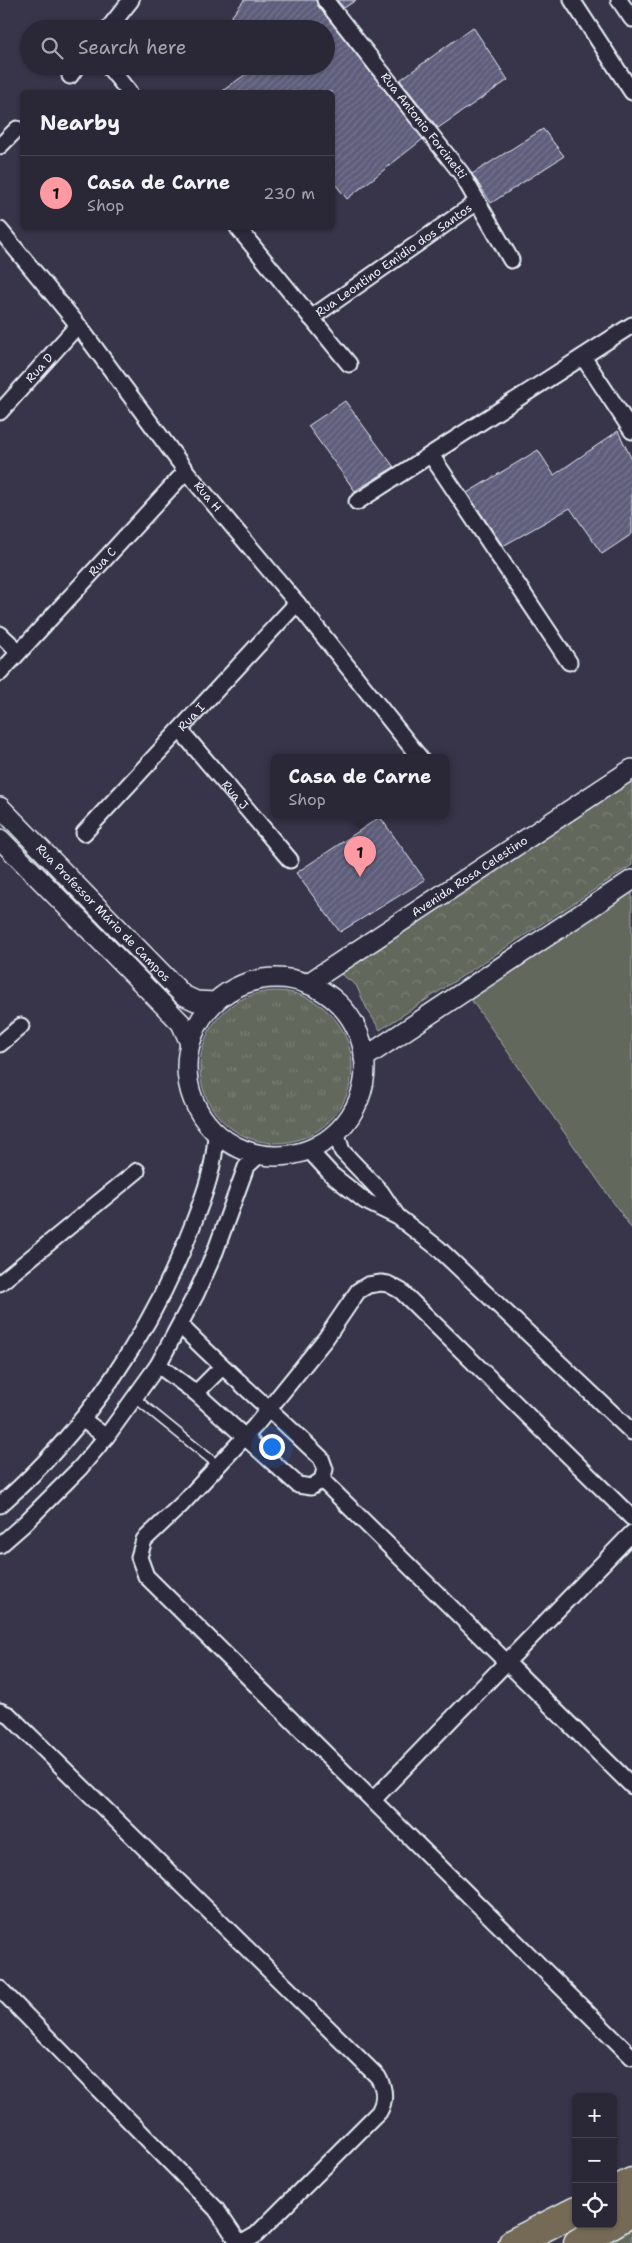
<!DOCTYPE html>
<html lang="en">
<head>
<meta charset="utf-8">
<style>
	:root { --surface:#2a2737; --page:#363342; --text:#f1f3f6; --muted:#a5a5ad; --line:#464452; --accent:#ff9aa2 }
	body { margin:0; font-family:"Shantell Sans",sans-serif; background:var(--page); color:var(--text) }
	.controls { position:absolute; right:15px; bottom:15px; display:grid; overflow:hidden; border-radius:8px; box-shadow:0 1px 4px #0004 }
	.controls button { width:45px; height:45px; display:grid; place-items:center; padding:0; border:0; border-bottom:1px solid var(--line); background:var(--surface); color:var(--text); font:25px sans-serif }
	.you { position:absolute; left:271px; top:1446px; width:18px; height:18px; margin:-12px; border:4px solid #fff; border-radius:50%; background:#1a73e8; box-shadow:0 0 0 8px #1a73e833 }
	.badge { display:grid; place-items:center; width:32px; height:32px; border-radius:50%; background:var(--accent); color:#111; font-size:16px; font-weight:700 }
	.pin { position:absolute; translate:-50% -41px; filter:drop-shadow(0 1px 2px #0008) }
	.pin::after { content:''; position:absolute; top:26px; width:18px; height:15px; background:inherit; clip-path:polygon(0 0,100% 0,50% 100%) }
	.popup { position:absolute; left:271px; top:754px; width:178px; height:65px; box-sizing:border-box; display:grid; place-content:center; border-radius:8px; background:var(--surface); filter:drop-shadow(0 1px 4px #0005); font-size:16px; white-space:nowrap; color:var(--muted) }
	.popup b { font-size:19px; color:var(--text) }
	.popup::after { content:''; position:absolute; left:50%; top:100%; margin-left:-10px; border:10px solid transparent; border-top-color:var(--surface) }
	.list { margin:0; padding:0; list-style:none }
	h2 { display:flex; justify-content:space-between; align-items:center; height:65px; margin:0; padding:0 20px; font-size:21px }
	h2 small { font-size:16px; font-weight:400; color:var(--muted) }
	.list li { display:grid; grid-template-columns:32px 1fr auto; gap:15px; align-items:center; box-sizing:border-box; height:75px; padding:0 20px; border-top:1px solid var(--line) }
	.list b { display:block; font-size:19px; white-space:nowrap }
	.list p { margin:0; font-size:16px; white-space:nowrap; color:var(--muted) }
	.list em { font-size:16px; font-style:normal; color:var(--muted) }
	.icon { flex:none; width:28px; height:28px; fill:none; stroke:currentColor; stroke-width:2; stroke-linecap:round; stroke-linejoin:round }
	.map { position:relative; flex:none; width:632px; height:2243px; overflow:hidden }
	.search { position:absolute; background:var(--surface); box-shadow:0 1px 4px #0004; left:20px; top:20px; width:315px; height:55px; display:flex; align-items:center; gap:12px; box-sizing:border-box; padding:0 18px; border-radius:28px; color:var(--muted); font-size:19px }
	.panel { position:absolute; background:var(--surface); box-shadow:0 1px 4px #0004; left:20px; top:90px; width:315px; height:140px; border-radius:8px }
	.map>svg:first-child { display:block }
</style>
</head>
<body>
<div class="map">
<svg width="632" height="2243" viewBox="0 0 632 2243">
	<defs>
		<pattern id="grass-tufts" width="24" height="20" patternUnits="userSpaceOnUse" patternTransform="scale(1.25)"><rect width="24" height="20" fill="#62685b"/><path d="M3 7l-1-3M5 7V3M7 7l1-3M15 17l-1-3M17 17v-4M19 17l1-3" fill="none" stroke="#787e73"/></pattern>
		<pattern id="forest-crowns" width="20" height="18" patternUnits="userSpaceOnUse" patternTransform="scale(1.25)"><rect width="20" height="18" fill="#62685b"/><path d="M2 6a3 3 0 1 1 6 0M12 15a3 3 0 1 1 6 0" fill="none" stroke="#787e73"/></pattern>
		<pattern id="building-hatch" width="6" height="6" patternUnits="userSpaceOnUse" patternTransform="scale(1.25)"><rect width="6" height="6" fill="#5e5d7b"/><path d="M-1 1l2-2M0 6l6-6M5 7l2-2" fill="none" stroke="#75758e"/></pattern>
	</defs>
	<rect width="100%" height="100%" fill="#383449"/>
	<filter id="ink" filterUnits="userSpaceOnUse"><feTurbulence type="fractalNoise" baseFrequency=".02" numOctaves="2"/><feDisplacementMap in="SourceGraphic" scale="10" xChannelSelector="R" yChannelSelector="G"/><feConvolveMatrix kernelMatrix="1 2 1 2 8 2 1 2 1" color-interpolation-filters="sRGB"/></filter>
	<g filter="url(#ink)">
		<g fill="url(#grass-tufts)" stroke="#a5acaa">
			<circle cx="276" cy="1067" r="76"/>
			<polygon points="632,2222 632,2240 627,2243 598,2243"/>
		</g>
		<polygon fill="url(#forest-crowns)" stroke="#a5acaa" points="632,779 632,865 380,1030 367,1009 356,985 335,970"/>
		<polygon fill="#62685b" stroke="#a5acaa" points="632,892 632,1229 470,998"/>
		<g fill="url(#building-hatch)" stroke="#e8f1f8">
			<polygon points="244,0 316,0 318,6 423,139 347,199 332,180 332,92 221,92 257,66 326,66 326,29 222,29"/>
			<polygon points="337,0 356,0 344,8"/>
			<polygon points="473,27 508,80 438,128 400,80"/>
			<polygon points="543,129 564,156 491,203 472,174"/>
			<polygon points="345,401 394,467 355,491 308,426"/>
			<polygon points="618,431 632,460 632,534 602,554 570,508 503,546 467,493 538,450 554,475"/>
			<polygon points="380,817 425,880 340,932 296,873"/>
		</g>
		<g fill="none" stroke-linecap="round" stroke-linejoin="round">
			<g stroke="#e8f1f8" stroke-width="11">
				<polyline id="service" points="135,1398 219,1466"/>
			</g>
			<g stroke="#e8f1f8" stroke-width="19">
				<g id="minor">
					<path id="s1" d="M325 0 461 173 511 260"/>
					<polyline points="572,0 632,92"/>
					<polyline points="619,0 632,19"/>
					<polyline points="108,29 131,0"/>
					<polyline points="108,66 129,92"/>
					<polyline points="70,76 77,66"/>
					<polyline points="0,146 17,129"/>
					<polyline points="238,228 349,364"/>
					<path id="s2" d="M0 230 78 325 186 471 297 603 420 758"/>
					<path id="s3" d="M311 318 477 202"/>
					<polyline points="583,357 632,431"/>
					<path id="s4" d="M0 412 78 325"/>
					<polyline points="431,455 569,662"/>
					<polyline points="357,502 632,325"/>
					<polyline points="0,634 19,652"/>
					<path id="s5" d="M0 673 186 471"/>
					<path id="s6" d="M180 730 290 860"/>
					<path id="s7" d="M84 833 297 603"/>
					<polyline points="0,1044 21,1026"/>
					<polyline points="336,1132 342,1151 381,1192 397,1216"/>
					<polyline points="308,1149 332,1175 365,1201 398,1217 438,1248 632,1432"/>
					<polyline points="0,1283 137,1171"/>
					<path d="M158 1365 196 1393 298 1485 311 1487 322 1480 325 1469 321 1458C275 1413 226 1372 181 1326"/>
					<polyline points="196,1393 222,1367"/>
					<polyline points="82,1419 106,1437"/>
					<polyline points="322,1480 632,1786"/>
					<path d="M0 1505C86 1430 153 1330 193 1224 205 1193 215 1166 216 1133"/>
					<polyline points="632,1518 401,1291 388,1284 381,1283 368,1285 358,1291 326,1338 255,1426 182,1504 144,1540 139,1557 146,1576 632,2057"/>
					<polyline points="0,1545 24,1524 80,1468 106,1437 158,1365 196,1294 215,1252 246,1167 260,1154"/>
					<path d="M0 1711 9 1715 378 2077C385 2089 386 2100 379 2112L256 2235 242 2243"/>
					<polyline points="373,1800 632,1533"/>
					<polyline points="0,1989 216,2209 239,2243"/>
				</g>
			</g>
			<g stroke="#e8f1f8" stroke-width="22">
				<g id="tertiary">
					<path id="s8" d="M0 807 183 995 196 1001 215 1002"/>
					<polyline points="0,839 181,1023 190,1043"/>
					<circle cx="276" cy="1067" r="89"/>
					<path id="s9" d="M307 984 632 769"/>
					<polyline points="364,1058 632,880"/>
				</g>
			</g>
			<g stroke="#e8f1f8" stroke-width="31">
				<g id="motorway">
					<polyline points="613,2192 632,2182"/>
					<polyline points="613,2223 632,2212"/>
					<polyline points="513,2243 576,2211"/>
					<polyline points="578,2243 611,2224"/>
				</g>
			</g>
			<use href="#service" stroke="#2f2a3d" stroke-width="8"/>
			<use href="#minor" stroke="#2f2a3d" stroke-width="15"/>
			<use href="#tertiary" stroke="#2f2a3d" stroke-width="19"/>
			<use href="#motorway" stroke="#756a55" stroke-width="28"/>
		</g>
	</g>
	<g text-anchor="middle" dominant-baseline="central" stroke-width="4" stroke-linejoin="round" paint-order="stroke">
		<g font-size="12" fill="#e8f1f8" stroke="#2f2a3d">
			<text stroke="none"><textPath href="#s1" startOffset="160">Rua Antonio Forcinetti</textPath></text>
			<text stroke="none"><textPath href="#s3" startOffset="101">Rua Leontino Emidio dos Santos</textPath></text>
			<text stroke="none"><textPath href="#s4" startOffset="59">Rua D</textPath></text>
			<text stroke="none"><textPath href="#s2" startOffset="338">Rua H</textPath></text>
			<text stroke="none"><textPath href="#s5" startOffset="151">Rua C</textPath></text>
			<text stroke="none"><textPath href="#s7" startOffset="158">Rua I</textPath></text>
			<text stroke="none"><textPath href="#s6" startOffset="85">Rua J</textPath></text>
			<text stroke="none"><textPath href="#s9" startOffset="195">Avenida Rosa Celestino</textPath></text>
			<text stroke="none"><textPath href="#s8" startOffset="148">Rua Professor Mário de Campos</textPath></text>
		</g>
	</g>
</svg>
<div class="controls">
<button>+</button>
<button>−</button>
<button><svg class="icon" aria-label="locate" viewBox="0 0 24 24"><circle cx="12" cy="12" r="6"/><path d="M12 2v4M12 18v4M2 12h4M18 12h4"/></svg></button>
</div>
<div class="you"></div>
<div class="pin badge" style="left:360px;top:877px">1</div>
<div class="popup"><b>Casa de Carne</b>Shop</div>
<div class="search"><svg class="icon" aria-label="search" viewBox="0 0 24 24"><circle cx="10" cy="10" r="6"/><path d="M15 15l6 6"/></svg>Search here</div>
<section class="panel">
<h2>Nearby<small></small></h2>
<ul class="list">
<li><span class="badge">1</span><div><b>Casa de Carne</b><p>Shop</p></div><em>230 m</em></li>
</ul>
</section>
</div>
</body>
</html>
